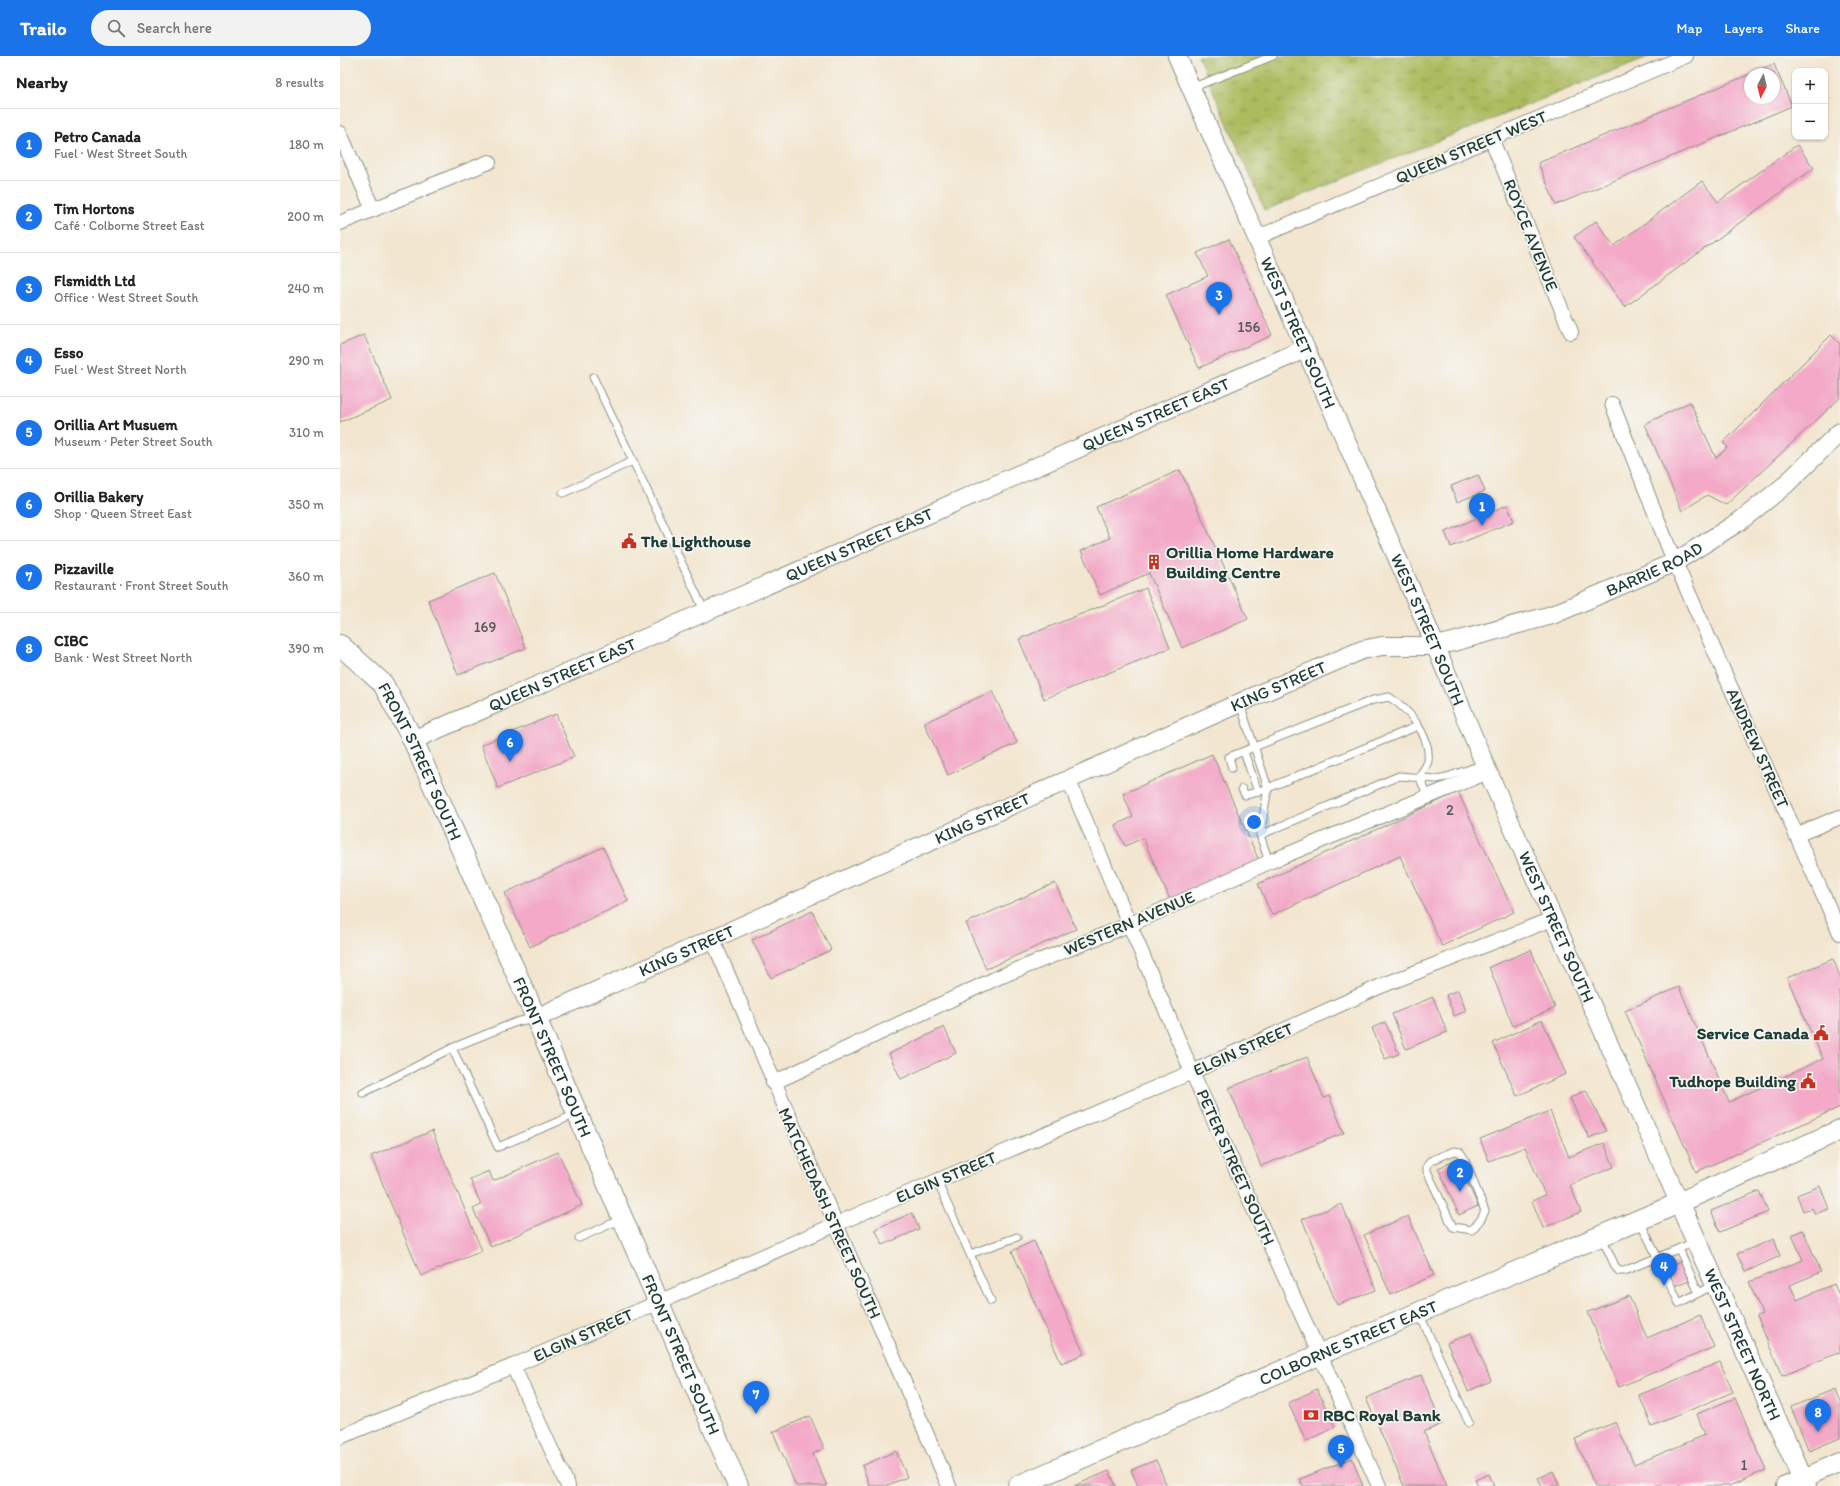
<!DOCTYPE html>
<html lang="en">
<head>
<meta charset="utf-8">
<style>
	:root { --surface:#fff; --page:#f2f2f2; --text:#222; --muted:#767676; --line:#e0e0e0; --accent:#1a73e8 }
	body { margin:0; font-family:Itim,sans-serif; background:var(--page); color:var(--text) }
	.controls { position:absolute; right:12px; top:12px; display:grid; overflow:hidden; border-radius:8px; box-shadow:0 1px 3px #0004 }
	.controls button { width:36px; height:36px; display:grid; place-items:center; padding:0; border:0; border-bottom:1px solid var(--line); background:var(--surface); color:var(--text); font:20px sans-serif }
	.compass { position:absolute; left:1404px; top:12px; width:36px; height:36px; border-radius:50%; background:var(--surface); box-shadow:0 1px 3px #0004; rotate:187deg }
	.you { position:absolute; left:914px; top:766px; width:14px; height:14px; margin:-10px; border:3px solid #fff; border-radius:50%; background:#1a73e8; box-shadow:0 0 0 6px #1a73e833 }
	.badge { display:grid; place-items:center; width:26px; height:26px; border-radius:50%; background:var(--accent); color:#fff; font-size:13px; font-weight:700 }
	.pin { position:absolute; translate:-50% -33px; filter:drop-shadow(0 1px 2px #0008) }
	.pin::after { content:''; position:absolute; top:21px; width:14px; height:12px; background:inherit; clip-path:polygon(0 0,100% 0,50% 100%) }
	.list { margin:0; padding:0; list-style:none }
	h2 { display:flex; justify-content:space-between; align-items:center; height:52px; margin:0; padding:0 16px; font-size:17px }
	h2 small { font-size:13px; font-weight:400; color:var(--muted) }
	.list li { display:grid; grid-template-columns:26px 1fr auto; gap:12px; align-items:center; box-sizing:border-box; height:72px; padding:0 16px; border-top:1px solid var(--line) }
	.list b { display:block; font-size:15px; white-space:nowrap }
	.list p { margin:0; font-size:13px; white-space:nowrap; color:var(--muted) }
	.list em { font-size:13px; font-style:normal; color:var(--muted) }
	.icon { flex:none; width:22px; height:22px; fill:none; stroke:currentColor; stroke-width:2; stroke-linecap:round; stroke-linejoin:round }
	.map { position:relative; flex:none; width:1500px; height:1430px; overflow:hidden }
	header { display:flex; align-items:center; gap:24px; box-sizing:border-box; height:56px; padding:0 20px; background:var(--accent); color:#fff }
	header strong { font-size:19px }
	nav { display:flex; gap:22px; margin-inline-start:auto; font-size:14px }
	.search { width:280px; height:36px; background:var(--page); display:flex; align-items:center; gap:10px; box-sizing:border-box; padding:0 14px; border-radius:22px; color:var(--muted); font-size:15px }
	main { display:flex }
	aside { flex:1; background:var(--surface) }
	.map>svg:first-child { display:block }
</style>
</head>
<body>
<header>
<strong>Trailo</strong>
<div class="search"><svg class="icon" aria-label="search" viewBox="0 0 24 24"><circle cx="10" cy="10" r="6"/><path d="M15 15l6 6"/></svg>Search here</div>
<nav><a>Map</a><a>Layers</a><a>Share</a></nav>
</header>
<main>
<aside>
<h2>Nearby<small>8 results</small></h2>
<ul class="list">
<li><span class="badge">1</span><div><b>Petro Canada</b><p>Fuel · West Street South</p></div><em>180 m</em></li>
<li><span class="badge">2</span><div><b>Tim Hortons</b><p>Café · Colborne Street East</p></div><em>200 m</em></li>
<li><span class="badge">3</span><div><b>Flsmidth Ltd</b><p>Office · West Street South</p></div><em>240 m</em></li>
<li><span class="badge">4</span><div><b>Esso</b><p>Fuel · West Street North</p></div><em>290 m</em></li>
<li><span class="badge">5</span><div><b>Orillia Art Musuem</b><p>Museum · Peter Street South</p></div><em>310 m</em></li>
<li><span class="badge">6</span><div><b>Orillia Bakery</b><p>Shop · Queen Street East</p></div><em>350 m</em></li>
<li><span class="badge">7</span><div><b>Pizzaville</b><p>Restaurant · Front Street South</p></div><em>360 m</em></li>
<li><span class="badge">8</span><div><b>CIBC</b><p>Bank · West Street North</p></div><em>390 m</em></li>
</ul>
</aside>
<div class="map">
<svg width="1500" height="1430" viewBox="0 0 1500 1430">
	<defs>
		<pattern id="park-tufts" width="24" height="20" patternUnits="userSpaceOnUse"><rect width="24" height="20" fill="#adbb5e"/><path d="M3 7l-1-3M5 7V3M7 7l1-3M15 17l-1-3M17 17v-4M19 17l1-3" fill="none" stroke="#8c994e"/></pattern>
	</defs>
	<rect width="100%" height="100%" fill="#f6f6f2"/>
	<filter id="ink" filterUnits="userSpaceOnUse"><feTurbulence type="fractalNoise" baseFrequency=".025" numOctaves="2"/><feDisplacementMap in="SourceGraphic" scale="8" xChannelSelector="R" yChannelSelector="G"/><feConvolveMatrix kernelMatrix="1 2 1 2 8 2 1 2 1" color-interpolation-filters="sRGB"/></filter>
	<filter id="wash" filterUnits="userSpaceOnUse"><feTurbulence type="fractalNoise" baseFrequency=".012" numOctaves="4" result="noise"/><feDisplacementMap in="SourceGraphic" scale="16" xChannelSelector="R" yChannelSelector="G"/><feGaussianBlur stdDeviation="0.9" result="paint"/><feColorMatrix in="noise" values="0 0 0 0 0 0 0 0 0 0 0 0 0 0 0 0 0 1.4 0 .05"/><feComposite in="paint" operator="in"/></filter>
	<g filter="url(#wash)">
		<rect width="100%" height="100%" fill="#f3e6d0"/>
		<polygon fill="url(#park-tufts)" stroke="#667c49" points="858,0 1310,0 925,154"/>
		<g id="blocks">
			<g fill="#f3a9c7" fill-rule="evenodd">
				<path d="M1434 8 1452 50 1216 149 1198 107ZM1410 18H1434V42H1410Z"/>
				<polygon points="1457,89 1474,112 1285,251 1234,181 1256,165 1274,190 1362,125 1378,146"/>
				<polygon points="889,183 932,279 859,312 826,239 868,220 857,197"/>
				<polygon points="24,279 52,344 0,366 0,289"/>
				<polygon points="1491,279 1500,288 1500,342 1386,449 1367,439 1342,455 1305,368 1350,346 1376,402 1388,391 1383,387"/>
				<polygon points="840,414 908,563 842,592 809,517 760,539 741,495 770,482 756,451"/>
				<polygon points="1138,419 1145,435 1117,446 1111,430"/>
				<polygon points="1167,449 1174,465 1111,491 1105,476"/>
				<polygon points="155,517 186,592 118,619 88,544"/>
				<polygon points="806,532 830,592 704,643 679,583"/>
				<polygon points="652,635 677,687 608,719 584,667"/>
				<polygon points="216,658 234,701 158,732 141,689"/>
				<polygon points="872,698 921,809 832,848 803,782 785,790 775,769 793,761 783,738"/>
				<polygon points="1118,736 1174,856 1102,890 1060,800 932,859 918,828"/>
				<polygon points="263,791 288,845 190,891 165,837"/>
				<polygon points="715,827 736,873 646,913 626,867"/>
				<polygon points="472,855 491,894 431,922 412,884"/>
				<polygon points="1191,894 1215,952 1173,970 1149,911"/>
				<polygon points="1493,903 1500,920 1500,1051 1356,1116 1285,955 1339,931 1389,1046 1483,1003 1447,922"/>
				<polygon points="1118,934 1126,955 1114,960 1106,939"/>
				<polygon points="1093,941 1107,976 1066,993 1052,958"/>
				<polygon points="1202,964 1226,1018 1177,1040 1153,987"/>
				<polygon points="1045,966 1059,998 1045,1003 1032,972"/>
				<polygon points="604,971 616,997 561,1023 549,998"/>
				<polygon points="967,1001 984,1042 989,1040 1004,1077 921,1110 889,1032"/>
				<polygon points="1246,1034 1266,1075 1249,1082 1230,1042"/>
				<polygon points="1210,1055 1229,1101 1264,1087 1274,1111 1230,1129 1241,1156 1203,1172 1192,1145 1205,1139 1185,1091 1149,1105 1140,1083"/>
				<polygon points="92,1075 142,1195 81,1220 31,1100"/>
				<polygon points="218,1096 242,1149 151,1191 133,1153 141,1149 130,1123 149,1115 153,1125"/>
				<polygon points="1117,1104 1138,1150 1119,1159 1098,1112"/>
				<polygon points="1480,1130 1489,1153 1475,1158 1472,1152 1463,1155 1457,1139"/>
				<polygon points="1419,1135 1428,1156 1380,1176 1371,1155"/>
				<polygon points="1002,1148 1036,1234 997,1249 962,1163"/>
				<polygon points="572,1157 579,1173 543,1189 535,1173"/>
				<polygon points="1068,1160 1094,1219 1051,1239 1024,1179"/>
				<polygon points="1463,1174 1481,1216 1450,1229 1457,1244 1494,1228 1500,1241 1500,1296 1442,1320 1417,1260 1422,1258 1409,1226 1463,1204 1452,1179"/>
				<polygon points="1434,1183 1440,1200 1405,1216 1397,1198"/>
				<polygon points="694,1185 744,1298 721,1307 672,1195"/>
				<polygon points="1342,1205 1349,1224 1334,1230 1327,1211"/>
				<polygon points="1289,1240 1307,1282 1360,1259 1374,1291 1279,1331 1248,1256"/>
				<polygon points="1131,1277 1151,1325 1128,1335 1107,1287"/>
				<polygon points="1380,1306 1393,1336 1312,1370 1299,1339"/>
				<polygon points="1081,1319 1102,1368 1084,1376 1107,1430 1064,1430 1026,1342"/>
				<polygon points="977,1333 995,1371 966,1385 948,1347"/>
				<polygon points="1495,1333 1500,1346 1500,1382 1469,1395 1451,1351"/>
				<polygon points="1395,1342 1426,1414 1389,1430 1255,1430 1235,1383 1276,1366 1294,1409 1365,1379 1357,1358"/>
				<polygon points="470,1360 484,1392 473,1398 487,1430 456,1430 433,1376"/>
				<polygon points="556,1395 567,1421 545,1430 530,1430 522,1410"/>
				<polygon points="1012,1402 1023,1430 963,1430 960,1423"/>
				<polygon points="816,1404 827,1430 798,1430 791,1414"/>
				<polygon points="769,1415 776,1430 734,1430"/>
				<polygon points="1213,1415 1220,1430 1202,1430 1198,1422"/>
				<polygon points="1149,1418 1154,1430 1138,1430 1135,1424"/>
			</g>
		</g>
	</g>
	<g filter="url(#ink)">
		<use href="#blocks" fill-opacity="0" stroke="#899282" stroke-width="1"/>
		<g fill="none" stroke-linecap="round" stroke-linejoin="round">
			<g stroke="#899282" stroke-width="9">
				<g id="service">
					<polyline points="851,32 933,0"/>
					<polyline points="253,321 365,556"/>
					<polyline points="223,437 293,405"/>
					<polyline points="900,648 928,732 920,779 1059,720 1096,723 1107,721 1144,708"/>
					<polyline points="904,696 918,736"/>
					<path d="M892 712 889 701 1033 644 1049 641C1069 653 1091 680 1088 705 1087 710 1081 717 1079 721"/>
					<polyline points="1079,721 1088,740"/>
					<polyline points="902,733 905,739 918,736 1078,670"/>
					<polyline points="920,779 929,806"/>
					<polyline points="112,992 158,1091 236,1058"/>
					<polyline points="23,1037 112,992 176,966 194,962"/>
					<polygon points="1114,1095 1120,1096 1124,1102 1145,1155 1141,1163 1132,1174 1113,1171 1111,1167 1087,1115 1087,1110 1090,1105"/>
					<polyline points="597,1125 651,1245"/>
					<polyline points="1300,1165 1339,1247 1374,1229"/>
					<polyline points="239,1182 282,1163"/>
					<polyline points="1262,1182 1276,1212 1279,1215 1284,1215 1355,1186"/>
					<polyline points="1339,1193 1359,1237"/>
					<polyline points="630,1198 677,1181"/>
					<polyline points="1079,1257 1129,1367"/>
				</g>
			</g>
			<g stroke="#899282" stroke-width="16">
				<g id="minor">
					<polyline points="0,77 33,154"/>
					<polyline points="1151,82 1231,276"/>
					<polyline points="0,167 149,106"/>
					<polyline points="916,182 1346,0"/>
					<polyline points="1272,348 1330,495 1500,877"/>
					<polyline points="728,723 852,1016 1039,1430"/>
					<polyline points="1456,779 1500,761"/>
					<polyline points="372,882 609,1430"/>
					<polyline points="433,1027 659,921 791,868 929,806 1148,716"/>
					<polyline points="173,1310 228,1430"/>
					<polyline points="0,1381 173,1310 524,1156 852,1016 1041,930 1212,863"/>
				</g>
			</g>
			<g stroke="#899282" stroke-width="20">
				<g id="tertiary">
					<path id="s1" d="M837 0 1085 565 1148 716 1339 1146"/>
					<path id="s2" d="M73 684 965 293"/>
					<path id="s3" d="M196 962 924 636 1022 594 1042 590H1095L1113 586 1212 559 1335 506 1400 465 1444 430 1500 376"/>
					<polyline points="1446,1430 1500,1406"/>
				</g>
			</g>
			<g stroke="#899282" stroke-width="22">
				<g id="secondary">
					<path id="s4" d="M0 589 43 628 73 684 196 962 398 1430"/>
					<path id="s5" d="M1339 1146 1466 1430"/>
					<path id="s6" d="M678 1430 999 1290 1325 1153 1500 1074"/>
				</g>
			</g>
			<use href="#service" stroke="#fff" stroke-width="7"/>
			<use href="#minor" stroke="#fff" stroke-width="14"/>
			<use href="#tertiary" stroke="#fff" stroke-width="18"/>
			<use href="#secondary" stroke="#fff" stroke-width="20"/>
		</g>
	</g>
	<defs>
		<g id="civic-bare" transform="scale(1.2)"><path d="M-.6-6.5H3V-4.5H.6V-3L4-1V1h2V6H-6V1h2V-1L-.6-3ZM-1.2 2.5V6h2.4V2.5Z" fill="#c8321e" stroke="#f6f6f2" stroke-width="2.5" paint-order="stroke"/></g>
		<g id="building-bare" transform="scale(1.2)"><path d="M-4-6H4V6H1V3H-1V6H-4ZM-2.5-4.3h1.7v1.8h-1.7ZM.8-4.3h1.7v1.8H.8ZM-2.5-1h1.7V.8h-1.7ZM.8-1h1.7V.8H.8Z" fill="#c8321e" stroke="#f6f6f2" stroke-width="2.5" paint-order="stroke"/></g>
		<g id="bank-bare" transform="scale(1.2)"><path d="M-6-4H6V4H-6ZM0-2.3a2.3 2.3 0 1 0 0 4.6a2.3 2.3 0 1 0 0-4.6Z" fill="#c8321e" stroke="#f6f6f2" stroke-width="2.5" paint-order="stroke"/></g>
	</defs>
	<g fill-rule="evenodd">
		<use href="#civic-bare" x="289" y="485"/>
		<use href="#building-bare" x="814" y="506"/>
		<use href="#civic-bare" x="1481" y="977"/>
		<use href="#civic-bare" x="1468" y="1025"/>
		<use href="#bank-bare" x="971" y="1359"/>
	</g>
	<g text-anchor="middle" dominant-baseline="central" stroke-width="3.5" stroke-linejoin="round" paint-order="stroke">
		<g font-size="15" fill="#545859">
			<text x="909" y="271">156</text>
			<text x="145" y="571">169</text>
			<text x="1110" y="754">2</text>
			<text x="1404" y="1409">1</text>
		</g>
		<g font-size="17" fill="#1f3d34" stroke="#f6f6f2">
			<text transform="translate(1131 91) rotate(-23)">QUEEN STREET WEST</text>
			<text transform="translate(1191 179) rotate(68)">ROYCE AVENUE</text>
			<text stroke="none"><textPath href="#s1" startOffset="302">WEST STREET SOUTH</textPath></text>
			<text stroke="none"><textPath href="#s2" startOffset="811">QUEEN STREET EAST</textPath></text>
			<text stroke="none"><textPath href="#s2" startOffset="487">QUEEN STREET EAST</textPath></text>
			<text stroke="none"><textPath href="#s3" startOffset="1211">BARRIE ROAD</textPath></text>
			<text stroke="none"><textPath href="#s1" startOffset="626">WEST STREET SOUTH</textPath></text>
			<text stroke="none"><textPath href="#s2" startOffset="163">QUEEN STREET EAST</textPath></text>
			<text stroke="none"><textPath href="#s3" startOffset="813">KING STREET</textPath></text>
			<text transform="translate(1418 692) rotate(66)">ANDREW STREET</text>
			<text stroke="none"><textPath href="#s4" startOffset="144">FRONT STREET SOUTH</textPath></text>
			<text stroke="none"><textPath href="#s3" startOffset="489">KING STREET</textPath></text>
			<text transform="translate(789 867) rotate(-23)">WESTERN AVENUE</text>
			<text stroke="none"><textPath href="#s1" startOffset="950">WEST STREET SOUTH</textPath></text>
			<text stroke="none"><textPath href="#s3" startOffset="165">KING STREET</textPath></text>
			<text transform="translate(903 993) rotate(-24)">ELGIN STREET</text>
			<text stroke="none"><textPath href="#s4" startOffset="468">FRONT STREET SOUTH</textPath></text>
			<text transform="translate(896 1111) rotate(66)">PETER STREET SOUTH</text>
			<text transform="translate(606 1121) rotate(-23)">ELGIN STREET</text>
			<text transform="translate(490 1157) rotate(66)">MATCHEDASH STREET SOUTH</text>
			<text transform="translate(243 1279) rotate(-24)">ELGIN STREET</text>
			<text stroke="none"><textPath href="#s6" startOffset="360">COLBORNE STREET EAST</textPath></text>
			<text stroke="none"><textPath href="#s5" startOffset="156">WEST STREET NORTH</textPath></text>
			<text stroke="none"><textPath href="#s4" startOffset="792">FRONT STREET SOUTH</textPath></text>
		</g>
		<g font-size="17" font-weight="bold" fill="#1f3d34" stroke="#f6f6f2" text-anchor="start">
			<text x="301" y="485">The Lighthouse</text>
			<text x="826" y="496">Orillia Home Hardware<tspan x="826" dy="20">Building Centre</tspan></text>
			<text x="1469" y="977" text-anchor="end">Service Canada</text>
			<text x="1456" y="1025" text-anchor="end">Tudhope Building</text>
			<text x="983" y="1359">RBC Royal Bank</text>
		</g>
	</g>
</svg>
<div class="controls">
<button>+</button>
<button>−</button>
</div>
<svg class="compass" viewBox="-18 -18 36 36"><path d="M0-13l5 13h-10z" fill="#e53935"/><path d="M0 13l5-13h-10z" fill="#767676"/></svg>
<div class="you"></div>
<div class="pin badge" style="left:1142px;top:470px">1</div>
<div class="pin badge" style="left:1120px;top:1136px">2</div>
<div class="pin badge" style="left:879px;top:259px">3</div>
<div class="pin badge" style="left:1324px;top:1230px">4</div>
<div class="pin badge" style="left:1001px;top:1412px">5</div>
<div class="pin badge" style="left:170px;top:706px">6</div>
<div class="pin badge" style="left:416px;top:1358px">7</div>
<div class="pin badge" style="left:1478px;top:1376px">8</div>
</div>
</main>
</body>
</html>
